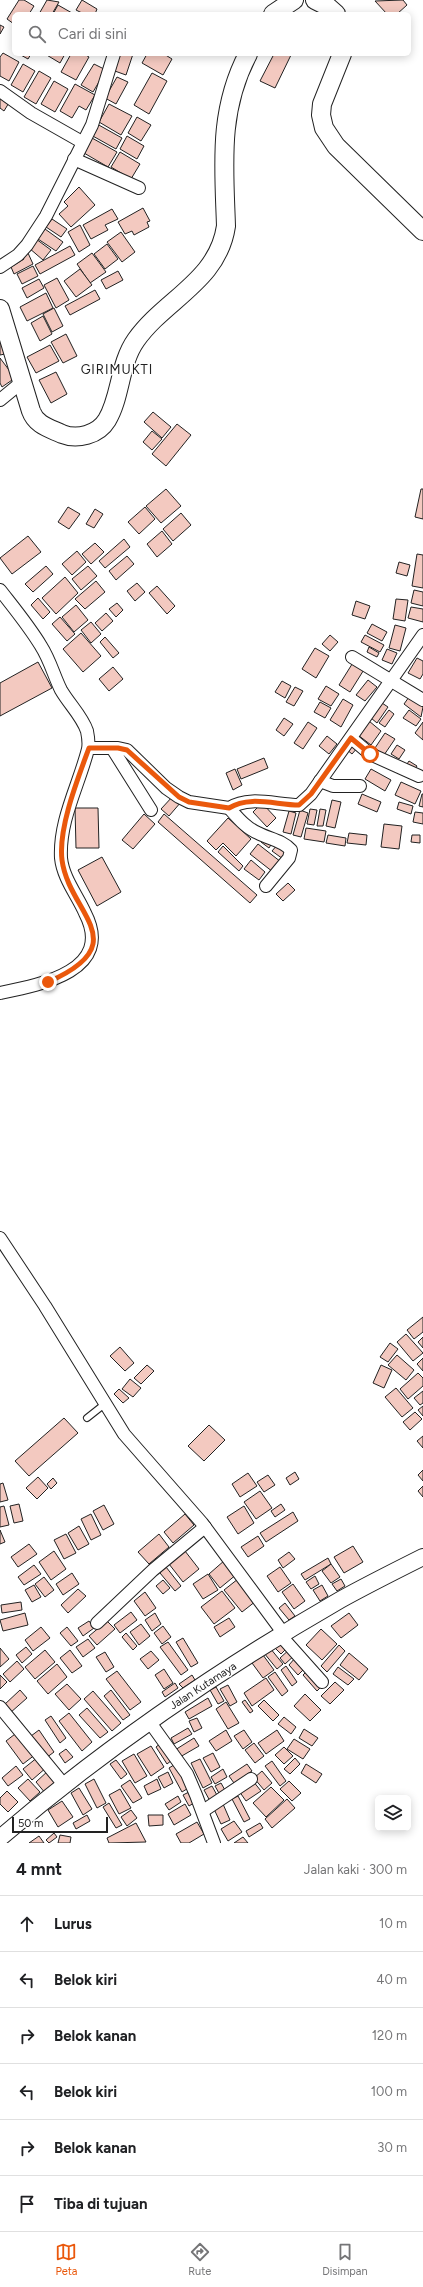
<!DOCTYPE html>
<html lang="id">
<head>
<meta charset="utf-8">
<style>
	:root { --surface:#fff; --page:#f6f6f6; --text:#202124; --muted:#757577; --line:#e0e0e0; --accent:#ea580c }
	body { margin:0; font-family:Figtree,sans-serif; background:var(--page); color:var(--text) }
	.controls { position:absolute; right:12px; bottom:12px; display:grid; overflow:hidden; border-radius:6px; box-shadow:0 2px 10px #0003 }
	.controls button { width:36px; height:36px; display:grid; place-items:center; padding:0; border:0; border-bottom:1px solid var(--line); background:var(--surface); color:var(--text); font:20px sans-serif }
	.scale { position:absolute; left:12px; bottom:10px; width:96px; box-sizing:border-box; padding-left:4px; border:2px solid #222; border-top:0; font-size:11px; line-height:14px; white-space:nowrap; color:#222; -webkit-text-stroke:3px #fff; paint-order:stroke }
	.stop { position:absolute; width:12px; height:12px; margin:-9px; border:3px solid #ea580c; border-radius:50%; background:#fff }
	.stop.end { background:#ea580c; border-color:#fff; box-shadow:0 1px 4px #0008 }
	.list { margin:0; padding:0; list-style:none }
	h2 { display:flex; justify-content:space-between; align-items:center; height:52px; margin:0; padding:0 16px; font-size:17px }
	h2 small { font-size:13px; font-weight:400; color:var(--muted) }
	.list li { display:grid; grid-template-columns:26px 1fr auto; gap:12px; align-items:center; box-sizing:border-box; height:56px; padding:0 16px; border-top:1px solid var(--line) }
	.list b { display:block; font-size:15px; white-space:nowrap }
	.list em { font-size:13px; font-style:normal; color:var(--muted) }
	.icon { flex:none; width:22px; height:22px; fill:none; stroke:currentColor; stroke-width:2; stroke-linecap:round; stroke-linejoin:round }
	.map { position:relative; flex:none; width:423px; height:1843px; overflow:hidden }
	.search { position:absolute; background:var(--surface); box-shadow:0 2px 10px #0003; left:12px; right:12px; top:12px; height:44px; display:flex; align-items:center; gap:10px; box-sizing:border-box; padding:0 14px; border-radius:6px; color:var(--muted); font-size:15px }
	.sheet { height:388px; background:var(--surface) }
	nav { display:flex; justify-content:space-around; align-items:center; box-sizing:border-box; height:56px; border-top:1px solid var(--line); background:var(--surface); font-size:11px; color:var(--muted) }
	nav a { display:grid; justify-items:center; gap:2px }
	nav .on { color:var(--accent) }
	.map>svg:first-child { display:block }
</style>
</head>
<body>
<div class="map">
<svg width="423" height="1843" viewBox="0 0 423 1843">
	<rect width="100%" height="100%" fill="#fff"/>
	<g fill="#f3c9c0" stroke="#222">
		<polygon points="19,0 24,0 34,6 29,14 14,14 14,24 7,19"/>
		<polygon points="47,0 59,2 52,14 39,14"/>
		<polygon points="82,0 97,9 95,14 84,14 76,10"/>
		<polygon points="403,0 407,5 397,14 387,14 375,1"/>
		<polygon points="58,5 72,13 71,14 53,14"/>
		<polygon points="0,25 4,27 0,34"/>
		<polygon points="3,53 19,62 9,81 0,76 0,57"/>
		<polygon points="19,54 31,54 28,59"/>
		<polygon points="45,54 65,54 60,63"/>
		<polygon points="71,54 84,54 89,57 76,80 61,72"/>
		<polygon points="118,54 133,54 126,75 112,70"/>
		<polygon points="147,54 164,54 172,59 163,75 142,63"/>
		<polygon points="274,54 291,55 275,88 260,81"/>
		<polygon points="23,64 35,71 23,92 11,85"/>
		<polygon points="94,64 106,70 93,92 81,85"/>
		<polygon points="39,71 51,78 36,104 24,97"/>
		<polygon points="152,73 167,81 149,114 134,105"/>
		<polygon points="117,77 128,82 116,104 105,98"/>
		<polygon points="54,81 68,89 55,112 41,104"/>
		<polygon points="75,84 95,95 86,110 79,106 72,118 60,111"/>
		<polygon points="0,95 10,101 4,111 0,108"/>
		<polygon points="109,104 132,116 121,135 99,122"/>
		<polygon points="137,117 151,125 141,141 128,133"/>
		<polygon points="97,124 122,138 116,149 91,135"/>
		<polygon points="127,136 144,146 137,159 120,149"/>
		<polygon points="92,138 117,152 108,167 84,153"/>
		<polygon points="120,152 140,164 131,179 111,167"/>
		<polygon points="79,187 95,205 71,227 59,214 68,206 64,202"/>
		<polygon points="143,208 150,221 147,222 149,227 134,235 132,231 125,234 118,222"/>
		<polygon points="112,209 118,219 105,225 108,230 91,239 83,225"/>
		<polygon points="52,219 67,229 61,237 46,227"/>
		<polygon points="80,225 90,245 79,252 68,232"/>
		<polygon points="45,229 63,242 56,251 38,239"/>
		<polygon points="121,232 135,252 122,262 107,242"/>
		<polygon points="36,239 51,250 43,260 29,248"/>
		<polygon points="107,244 118,259 105,269 94,254"/>
		<polygon points="70,246 75,255 40,274 35,265"/>
		<polygon points="28,253 33,264 14,274 11,267 24,259 22,256"/>
		<polygon points="92,253 106,272 90,283 77,264"/>
		<polygon points="33,266 38,276 22,284 17,274"/>
		<polygon points="80,269 92,285 76,297 64,281"/>
		<polygon points="118,271 123,280 106,289 101,280"/>
		<polygon points="57,278 69,300 56,308 44,285"/>
		<polygon points="39,279 44,288 27,298 22,288"/>
		<polygon points="95,290 100,299 70,315 65,306"/>
		<polygon points="46,293 53,308 27,321 20,307"/>
		<polygon points="54,308 63,326 52,332 43,314"/>
		<polygon points="43,316 52,334 40,341 31,323"/>
		<polygon points="0,333 5,354 0,355"/>
		<polygon points="66,334 77,356 63,363 51,342"/>
		<polygon points="50,345 59,361 36,373 27,357"/>
		<polygon points="0,358 15,378 2,387 0,383"/>
		<polygon points="56,372 67,394 51,403 39,380"/>
		<polygon points="153,412 171,427 162,438 144,422"/>
		<polygon points="177,424 191,435 166,466 152,454"/>
		<polygon points="152,431 162,439 152,450 143,442"/>
		<polygon points="166,489 181,506 161,523 146,506"/>
		<polygon points="421,489 423,489 423,519 415,517"/>
		<polygon points="68,507 80,514 69,529 58,522"/>
		<polygon points="145,507 155,519 139,534 128,522"/>
		<polygon points="95,509 103,514 94,528 86,524"/>
		<polygon points="181,513 191,525 173,541 163,529"/>
		<polygon points="162,531 172,544 157,557 147,544"/>
		<polygon points="28,536 41,552 12,574 0,558"/>
		<polygon points="124,539 130,547 105,568 99,561"/>
		<polygon points="95,543 104,552 91,564 82,554"/>
		<polygon points="77,551 86,562 72,575 62,564"/>
		<polygon points="417,554 423,555 423,588 412,586"/>
		<polygon points="127,556 134,564 116,580 109,571"/>
		<polygon points="399,562 410,565 407,576 396,573"/>
		<polygon points="46,566 53,574 33,592 25,584"/>
		<polygon points="88,566 97,576 81,590 72,579"/>
		<polygon points="65,577 78,593 56,614 42,598"/>
		<polygon points="96,581 105,592 85,609 75,599"/>
		<polygon points="137,583 145,592 135,601 127,591"/>
		<polygon points="157,586 175,606 167,614 149,593"/>
		<polygon points="414,590 423,592 423,606 411,603"/>
		<polygon points="38,598 50,612 43,619 31,605"/>
		<polygon points="396,599 408,600 405,621 393,619"/>
		<polygon points="356,601 370,606 365,619 352,615"/>
		<polygon points="117,603 123,610 116,617 109,609"/>
		<polygon points="76,605 88,620 74,632 62,617"/>
		<polygon points="411,607 423,609 423,622 408,618"/>
		<polygon points="106,613 113,621 102,631 95,623"/>
		<polygon points="60,617 75,634 67,641 52,624"/>
		<polygon points="91,622 101,634 91,643 81,630"/>
		<polygon points="372,624 387,632 382,641 367,633"/>
		<polygon points="395,625 406,628 400,651 389,648"/>
		<polygon points="81,633 101,656 83,672 63,649"/>
		<polygon points="330,635 338,642 330,651 322,644"/>
		<polygon points="365,635 384,645 380,652 361,642"/>
		<polygon points="105,637 119,653 113,658 100,642"/>
		<polygon points="369,647 379,653 377,657 367,652"/>
		<polygon points="315,648 329,656 316,678 302,669"/>
		<polygon points="387,649 397,653 392,664 382,660"/>
		<polygon points="417,658 423,661 423,674 420,679 408,673"/>
		<polygon points="354,661 365,668 350,692 339,685"/>
		<polygon points="38,662 52,688 0,716 0,683"/>
		<polygon points="113,667 123,679 109,691 99,679"/>
		<polygon points="368,680 377,687 365,701 356,695"/>
		<polygon points="282,681 291,686 285,698 275,692"/>
		<polygon points="326,686 339,694 331,706 318,699"/>
		<polygon points="295,687 303,691 294,706 286,702"/>
		<polygon points="409,697 423,707 421,717 404,704"/>
		<polygon points="343,699 353,705 341,727 330,720"/>
		<polygon points="320,702 331,708 325,718 314,712"/>
		<polygon points="382,703 388,707 377,723 371,718"/>
		<polygon points="389,710 394,714 385,727 379,723"/>
		<polygon points="409,710 421,719 416,726 403,718"/>
		<polygon points="284,718 293,724 284,736 276,730"/>
		<polygon points="369,721 381,731 371,745 358,735"/>
		<polygon points="308,722 317,728 303,749 294,743"/>
		<polygon points="423,722 423,740 415,733"/>
		<polygon points="385,733 395,739 384,755 375,748"/>
		<polygon points="327,736 337,744 329,754 319,746"/>
		<polygon points="352,742 358,747 352,754 346,749"/>
		<polygon points="397,745 405,750 399,759 391,754"/>
		<polygon points="264,758 268,768 241,779 237,769"/>
		<polygon points="409,761 417,766 415,769 407,764"/>
		<polygon points="235,769 242,785 233,790 226,773"/>
		<polygon points="371,769 391,780 385,791 365,779"/>
		<polygon points="401,782 421,791 415,804 395,795"/>
		<polygon points="362,794 381,802 377,812 358,804"/>
		<polygon points="422,794 423,794 423,807 419,806"/>
		<polygon points="173,796 181,802 169,816 161,809"/>
		<polygon points="332,800 341,802 335,828 326,826"/>
		<polygon points="399,802 413,806 411,814 397,809"/>
		<polygon points="262,803 276,818 267,827 253,812"/>
		<polygon points="75,808 98,808 99,848 76,848"/>
		<polygon points="310,809 317,810 314,825 307,824"/>
		<polygon points="320,809 326,810 323,826 317,826"/>
		<polygon points="300,810 308,813 301,837 293,835"/>
		<polygon points="289,811 296,813 291,834 283,832"/>
		<polygon points="415,812 423,813 423,824 413,822"/>
		<polygon points="144,814 155,824 133,849 122,840"/>
		<polygon points="164,814 257,895 250,903 158,822"/>
		<polygon points="228,818 251,839 236,856 223,843 216,850 207,841"/>
		<polygon points="384,824 402,826 399,849 381,847"/>
		<polygon points="306,828 326,831 324,842 304,839"/>
		<polygon points="349,833 367,835 366,845 347,843"/>
		<polygon points="328,835 346,838 345,846 326,843"/>
		<polygon points="412,835 420,835 420,843 411,842"/>
		<polygon points="264,838 272,843 269,848 261,842"/>
		<polygon points="258,844 281,862 273,872 250,854"/>
		<polygon points="278,844 288,852 283,859 272,851"/>
		<polygon points="223,846 243,866 239,871 218,852"/>
		<polygon points="102,857 121,892 97,906 78,870"/>
		<polygon points="251,860 265,872 259,880 244,869"/>
		<polygon points="288,883 295,890 283,901 276,894"/>
		<polygon points="423,1317 423,1332 414,1339 407,1330"/>
		<polygon points="406,1334 423,1353 413,1361 397,1342"/>
		<polygon points="423,1337 423,1348 418,1342"/>
		<polygon points="390,1343 398,1349 388,1362 380,1357"/>
		<polygon points="120,1347 134,1363 125,1371 110,1356"/>
		<polygon points="397,1355 414,1370 406,1380 388,1365"/>
		<polygon points="423,1358 423,1371 417,1364"/>
		<polygon points="147,1365 154,1371 141,1384 134,1378"/>
		<polygon points="381,1365 392,1370 384,1388 373,1383"/>
		<polygon points="418,1373 423,1378 423,1386 408,1399 400,1389"/>
		<polygon points="130,1379 141,1388 133,1397 122,1389"/>
		<polygon points="396,1388 413,1408 402,1417 385,1397"/>
		<polygon points="119,1389 129,1398 123,1403 114,1394"/>
		<polygon points="423,1391 423,1403 420,1405 414,1398"/>
		<polygon points="423,1406 423,1416 418,1410"/>
		<polygon points="415,1412 422,1419 410,1430 403,1422"/>
		<polygon points="64,1418 78,1433 29,1476 15,1461"/>
		<polygon points="209,1425 225,1440 204,1461 188,1446"/>
		<polygon points="423,1436 423,1448 417,1441"/>
		<polygon points="423,1470 423,1481 418,1475"/>
		<polygon points="295,1472 299,1479 290,1485 286,1478"/>
		<polygon points="248,1473 257,1486 240,1497 232,1484"/>
		<polygon points="268,1475 275,1485 264,1492 257,1482"/>
		<polygon points="38,1477 48,1488 37,1499 26,1488"/>
		<polygon points="53,1478 57,1483 51,1489 47,1484"/>
		<polygon points="3,1483 8,1500 0,1502 0,1484"/>
		<polygon points="423,1486 423,1497 418,1491"/>
		<polygon points="260,1491 272,1508 256,1519 244,1502"/>
		<polygon points="19,1504 23,1521 14,1523 10,1506"/>
		<polygon points="281,1504 285,1510 275,1517 271,1511"/>
		<polygon points="104,1505 114,1524 103,1530 93,1511"/>
		<polygon points="4,1506 9,1525 0,1527 0,1507"/>
		<polygon points="244,1506 254,1523 238,1534 227,1517"/>
		<polygon points="293,1512 298,1521 266,1542 260,1533"/>
		<polygon points="91,1514 101,1535 91,1540 81,1519"/>
		<polygon points="185,1514 194,1525 173,1543 164,1532"/>
		<polygon points="79,1526 89,1544 78,1550 68,1533"/>
		<polygon points="0,1530 5,1542 0,1544"/>
		<polygon points="66,1534 76,1553 64,1559 54,1540"/>
		<polygon points="159,1534 169,1547 149,1564 138,1552"/>
		<polygon points="258,1536 264,1546 248,1557 241,1547"/>
		<polygon points="29,1544 37,1554 18,1567 11,1557"/>
		<polygon points="353,1546 363,1562 344,1573 334,1557"/>
		<polygon points="54,1551 66,1569 51,1580 39,1562"/>
		<polygon points="185,1551 199,1569 183,1582 169,1564"/>
		<polygon points="289,1552 295,1559 283,1568 278,1560"/>
		<polygon points="328,1558 331,1564 305,1580 301,1574"/>
		<polygon points="225,1560 237,1574 220,1588 209,1574"/>
		<polygon points="331,1564 340,1577 331,1583 322,1571"/>
		<polygon points="34,1565 41,1574 24,1585 18,1577"/>
		<polygon points="166,1567 181,1586 175,1591 160,1573"/>
		<polygon points="280,1567 291,1583 278,1592 267,1576"/>
		<polygon points="72,1573 79,1584 63,1595 56,1584"/>
		<polygon points="208,1574 218,1590 203,1599 193,1584"/>
		<polygon points="315,1576 319,1584 311,1589 306,1582"/>
		<polygon points="44,1577 54,1590 45,1597 35,1584"/>
		<polygon points="238,1579 256,1601 242,1612 224,1590"/>
		<polygon points="341,1579 345,1586 337,1591 332,1584"/>
		<polygon points="163,1580 170,1588 163,1594 156,1586"/>
		<polygon points="293,1584 305,1601 294,1609 282,1592"/>
		<polygon points="34,1585 41,1597 32,1602 25,1590"/>
		<polygon points="322,1585 328,1596 320,1601 313,1590"/>
		<polygon points="78,1589 86,1596 68,1613 61,1605"/>
		<polygon points="222,1591 235,1608 214,1624 201,1607"/>
		<polygon points="145,1592 156,1608 145,1616 134,1601"/>
		<polygon points="21,1602 22,1610 2,1613 1,1605"/>
		<polygon points="285,1603 295,1616 289,1620 279,1608"/>
		<polygon points="131,1612 137,1620 120,1633 114,1625"/>
		<polygon points="25,1613 28,1625 3,1631 0,1620"/>
		<polygon points="155,1613 161,1624 152,1631 145,1620"/>
		<polygon points="349,1613 358,1625 341,1638 331,1626"/>
		<polygon points="229,1618 235,1627 220,1637 214,1627"/>
		<polygon points="89,1621 94,1628 83,1636 78,1628"/>
		<polygon points="107,1621 115,1629 97,1645 89,1636"/>
		<polygon points="141,1624 150,1636 139,1645 130,1632"/>
		<polygon points="163,1626 171,1637 162,1644 154,1633"/>
		<polygon points="41,1627 50,1638 33,1651 25,1640"/>
		<polygon points="67,1627 78,1641 71,1646 60,1633"/>
		<polygon points="321,1629 337,1644 322,1660 306,1645"/>
		<polygon points="126,1633 137,1646 133,1650 122,1637"/>
		<polygon points="183,1638 198,1663 191,1667 176,1642"/>
		<polygon points="88,1639 95,1648 83,1657 76,1647"/>
		<polygon points="283,1641 288,1647 281,1654 275,1648"/>
		<polygon points="168,1642 188,1670 181,1675 160,1647"/>
		<polygon points="339,1645 345,1651 327,1672 321,1666"/>
		<polygon points="26,1647 32,1654 22,1663 16,1655"/>
		<polygon points="0,1648 9,1659 0,1667"/>
		<polygon points="270,1648 283,1664 277,1669 264,1653"/>
		<polygon points="291,1648 296,1654 285,1664 280,1658"/>
		<polygon points="45,1650 55,1662 35,1679 25,1667"/>
		<polygon points="70,1650 82,1666 72,1673 60,1658"/>
		<polygon points="151,1651 159,1660 148,1669 140,1659"/>
		<polygon points="105,1652 114,1667 106,1672 96,1657"/>
		<polygon points="349,1653 368,1669 359,1680 340,1665"/>
		<polygon points="263,1655 274,1670 263,1678 252,1663"/>
		<polygon points="295,1658 305,1668 298,1675 289,1665"/>
		<polygon points="17,1661 24,1669 10,1682 3,1674"/>
		<polygon points="57,1664 67,1677 48,1694 37,1681"/>
		<polygon points="286,1666 297,1682 292,1686 281,1670"/>
		<polygon points="338,1667 354,1679 348,1685 333,1674"/>
		<polygon points="164,1669 173,1683 164,1689 155,1675"/>
		<polygon points="308,1670 322,1686 317,1691 303,1675"/>
		<polygon points="117,1671 141,1702 130,1710 106,1679"/>
		<polygon points="275,1672 288,1691 282,1696 268,1677"/>
		<polygon points="0,1675 7,1682 0,1689"/>
		<polygon points="192,1675 195,1680 183,1688 179,1684"/>
		<polygon points="266,1678 274,1690 252,1706 244,1693"/>
		<polygon points="335,1682 344,1690 330,1704 321,1696"/>
		<polygon points="175,1683 178,1688 165,1697 162,1692"/>
		<polygon points="67,1684 81,1699 69,1710 55,1694"/>
		<polygon points="228,1685 237,1702 230,1706 220,1689"/>
		<polygon points="216,1687 224,1701 218,1704 210,1690"/>
		<polygon points="20,1690 27,1698 10,1713 4,1705"/>
		<polygon points="111,1690 130,1715 123,1720 104,1696"/>
		<polygon points="93,1691 121,1723 112,1731 84,1699"/>
		<polygon points="305,1694 321,1710 310,1721 294,1706"/>
		<polygon points="208,1698 212,1706 189,1719 185,1712"/>
		<polygon points="245,1700 253,1711 250,1713 242,1702"/>
		<polygon points="264,1700 279,1715 273,1721 258,1706"/>
		<polygon points="226,1702 239,1723 228,1729 216,1709"/>
		<polygon points="87,1708 108,1732 100,1738 79,1715"/>
		<polygon points="69,1713 92,1742 82,1751 59,1721"/>
		<polygon points="51,1716 66,1738 60,1743 45,1720"/>
		<polygon points="284,1717 296,1727 291,1734 278,1724"/>
		<polygon points="197,1718 202,1728 194,1732 189,1721"/>
		<polygon points="188,1728 192,1734 174,1744 171,1738"/>
		<polygon points="304,1729 318,1738 312,1746 299,1738"/>
		<polygon points="39,1730 54,1752 46,1758 31,1736"/>
		<polygon points="226,1730 232,1741 216,1751 209,1741"/>
		<polygon points="244,1730 252,1742 243,1749 234,1736"/>
		<polygon points="277,1730 284,1741 266,1754 258,1743"/>
		<polygon points="19,1731 36,1754 23,1764 6,1741"/>
		<polygon points="194,1738 199,1746 180,1757 175,1750"/>
		<polygon points="294,1739 310,1749 303,1759 287,1749"/>
		<polygon points="161,1743 172,1760 167,1764 156,1747"/>
		<polygon points="254,1743 264,1756 255,1763 245,1750"/>
		<polygon points="151,1746 164,1767 151,1776 137,1754"/>
		<polygon points="284,1747 293,1756 284,1764 275,1755"/>
		<polygon points="66,1749 73,1757 65,1763 59,1754"/>
		<polygon points="213,1753 220,1767 211,1772 203,1758"/>
		<polygon points="134,1754 147,1776 135,1783 122,1761"/>
		<polygon points="38,1757 47,1767 32,1780 23,1769"/>
		<polygon points="295,1758 300,1764 290,1774 284,1769"/>
		<polygon points="200,1759 212,1783 203,1788 191,1763"/>
		<polygon points="116,1760 127,1774 121,1779 110,1764"/>
		<polygon points="272,1761 286,1781 280,1786 265,1766"/>
		<polygon points="177,1763 190,1787 182,1792 169,1768"/>
		<polygon points="247,1764 252,1771 234,1783 229,1776"/>
		<polygon points="306,1764 322,1774 316,1783 301,1773"/>
		<polygon points="16,1766 23,1775 8,1786 2,1778"/>
		<polygon points="223,1769 227,1777 215,1784 211,1777"/>
		<polygon points="49,1770 59,1782 46,1794 36,1782"/>
		<polygon points="262,1771 272,1783 264,1790 254,1778"/>
		<polygon points="168,1772 173,1783 164,1788 158,1777"/>
		<polygon points="28,1779 40,1792 30,1801 18,1788"/>
		<polygon points="94,1779 106,1803 97,1808 85,1784"/>
		<polygon points="157,1779 161,1789 148,1795 144,1786"/>
		<polygon points="130,1780 142,1798 133,1803 121,1786"/>
		<polygon points="253,1781 261,1791 246,1801 239,1791"/>
		<polygon points="289,1781 301,1793 292,1801 280,1789"/>
		<polygon points="221,1783 226,1792 220,1795 215,1786"/>
		<polygon points="212,1786 218,1797 210,1801 204,1790"/>
		<polygon points="271,1787 284,1800 266,1817 253,1803"/>
		<polygon points="79,1788 92,1809 83,1815 71,1793"/>
		<polygon points="120,1789 131,1808 119,1814 109,1795"/>
		<polygon points="7,1791 18,1802 8,1812 0,1804 0,1798"/>
		<polygon points="191,1791 197,1801 189,1806 183,1795"/>
		<polygon points="178,1796 181,1802 169,1810 165,1804"/>
		<polygon points="238,1796 250,1819 244,1822 232,1799"/>
		<polygon points="287,1799 295,1808 272,1828 265,1819"/>
		<polygon points="62,1801 73,1817 58,1827 48,1810"/>
		<polygon points="109,1803 122,1825 116,1828 103,1807"/>
		<polygon points="185,1804 191,1815 174,1825 168,1814"/>
		<polygon points="223,1804 230,1820 221,1824 214,1809"/>
		<polygon points="131,1810 137,1818 127,1826 121,1817"/>
		<polygon points="87,1815 90,1821 76,1829 73,1823"/>
		<polygon points="148,1815 163,1815 163,1825 149,1826"/>
		<polygon points="234,1821 242,1832 228,1841 221,1829"/>
		<polygon points="197,1822 204,1834 189,1843 181,1843 176,1834"/>
		<polygon points="136,1823 146,1842 109,1843 107,1838"/>
		<polygon points="260,1823 263,1828 249,1837 246,1831"/>
		<polygon points="54,1833 57,1837 49,1843 46,1840"/>
		<polygon points="60,1835 71,1837 70,1843 58,1843"/>
		<polygon points="39,1836 44,1843 29,1843"/>
		<polygon points="243,1837 248,1843 234,1843"/>
	</g>
	<g fill="none" stroke-linecap="round" stroke-linejoin="round">
		<g stroke="#222" stroke-width="8">
			<polyline id="lane" points="87,1418 106,1403"/>
		</g>
		<g stroke="#222" stroke-width="14">
			<g id="street">
				<polyline points="0,91 31,113 82,142"/>
				<polyline points="74,159 139,188"/>
				<polyline points="0,267 18,255 27,245 46,216 92,125 114,54"/>
				<polyline points="0,400 22,382"/>
				<path d="M0 590C14 608 29 626 41 646 50 660 54 676 61 690 69 704 82 716 87 731 88 736 89 744 88 749 79 785 59 820 61 858 63 878 77 895 85 913 115 971 40 985 0 993"/>
				<polyline points="352,657 423,700"/>
				<polyline points="351,738 370,754 419,776"/>
				<path d="M89 748H118L127 750 166 788 179 797 189 802 229 808C250 795 276 805 299 805L311 794 423 635"/>
				<polyline points="112,748 151,810"/>
				<polyline points="320,781 333,786 360,786"/>
				<path d="M229 808C238 818 246 828 258 833 269 839 282 840 291 850L289 858 266 886"/>
				<polyline points="0,1238 45,1306 124,1434 202,1523 284,1634"/>
				<polyline points="97,1623 153,1570 205,1527"/>
				<polyline points="281,1636 322,1682"/>
				<polyline points="0,1707 65,1786"/>
				<polyline points="149,1721 187,1774 196,1795 214,1843"/>
				<polyline points="203,1811 251,1779"/>
			</g>
		</g>
		<g stroke="#222" stroke-width="18">
			<path id="secondary" d="M0 1838C105 1748 220 1669 340 1600 367 1585 395 1571 423 1557"/>
		</g>
		<g stroke="#222" stroke-width="20">
			<g id="primary">
				<polyline points="315,0 327,6 336,14"/>
				<polyline points="273,14 294,0"/>
				<polyline points="342,54 322,104 321,115 324,128 336,146 423,231"/>
				<path d="M0 309 31 411C36 425 49 428 62 434 77 440 98 435 107 420 121 397 119 364 136 340 165 299 218 281 226 226 224 165 218 111 248 54"/>
			</g>
		</g>
		<use href="#lane" stroke="#fff" stroke-width="6"/>
		<use href="#street" stroke="#fff" stroke-width="12"/>
		<use href="#secondary" stroke="#fff" stroke-width="16"/>
		<use href="#primary" stroke="#fff" stroke-width="18"/>
	</g>
	<g fill="none" stroke-linecap="round" stroke-linejoin="round">
		<path stroke="#ea580c" stroke-width="5" d="M48 982C137 943 69 914 62 860 58 828 78 778 89 748H118L127 750 179 797 189 802 229 808C250 795 276 805 299 805L311 794 351 738 370 754"/>
	</g>
	<g text-anchor="middle" dominant-baseline="central" stroke-width="3" stroke-linejoin="round" paint-order="stroke">
		<g font-size="11" fill="#222" stroke="#fff">
			<text transform="translate(203 1686) rotate(-33)">Jalan Kutamaya</text>
		</g>
		<g font-size="13" letter-spacing="1" fill="#222" stroke="#fff">
			<text x="117" y="369">GIRIMUKTI</text>
		</g>
	</g>
</svg>
<div class="controls">
<button><svg class="icon" aria-label="layers" viewBox="0 0 24 24"><path d="M12 4l9 5-9 5-9-5zM3 14l9 5 9-5"/></svg></button>
</div>
<div class="scale">50 m</div>
<div class="stop" style="left:370px;top:754px"></div>
<div class="stop end" style="left:48px;top:982px"></div>
<div class="search"><svg class="icon" aria-label="search" viewBox="0 0 24 24"><circle cx="10" cy="10" r="6"/><path d="M15 15l6 6"/></svg>Cari di sini</div>
</div>
<section class="sheet">
<h2>4 mnt<small>Jalan kaki · 300 m</small></h2>
<ul class="list">
<li><svg class="icon" aria-label="ahead" viewBox="0 0 24 24"><path d="M12 20V5M6 11l6-6 6 6"/></svg><div><b>Lurus</b></div><em>10 m</em></li>
<li><svg class="icon" aria-label="left" viewBox="0 0 24 24"><path d="M17 20v-9H6M10 6l-5 5 5 5"/></svg><div><b>Belok kiri</b></div><em>40 m</em></li>
<li><svg class="icon" aria-label="right" viewBox="0 0 24 24"><path d="M7 20v-9h11M14 6l5 5-5 5"/></svg><div><b>Belok kanan</b></div><em>120 m</em></li>
<li><svg class="icon" aria-label="left" viewBox="0 0 24 24"><path d="M17 20v-9H6M10 6l-5 5 5 5"/></svg><div><b>Belok kiri</b></div><em>100 m</em></li>
<li><svg class="icon" aria-label="right" viewBox="0 0 24 24"><path d="M7 20v-9h11M14 6l5 5-5 5"/></svg><div><b>Belok kanan</b></div><em>30 m</em></li>
<li><svg class="icon" aria-label="arrive" viewBox="0 0 24 24"><path d="M6 21V4h12l-3 4 3 4H6"/></svg><div><b>Tiba di tujuan</b></div></li>
</ul>
</section>
<nav>
<a class="on"><svg class="icon" aria-label="map" viewBox="0 0 24 24"><path d="M3 6l6-2 6 2 6-2v14l-6 2-6-2-6 2zM9 4v14M15 6v14"/></svg>Peta</a>
<a><svg class="icon" aria-label="directions" viewBox="0 0 24 24"><path d="M12 3l9 9-9 9-9-9zM9 14v-3h6M13 9l2 2-2 2"/></svg>Rute</a>
<a><svg class="icon" aria-label="saved" viewBox="0 0 24 24"><path d="M7 4h10v16l-5-4-5 4z"/></svg>Disimpan</a>
</nav>
</body>
</html>
